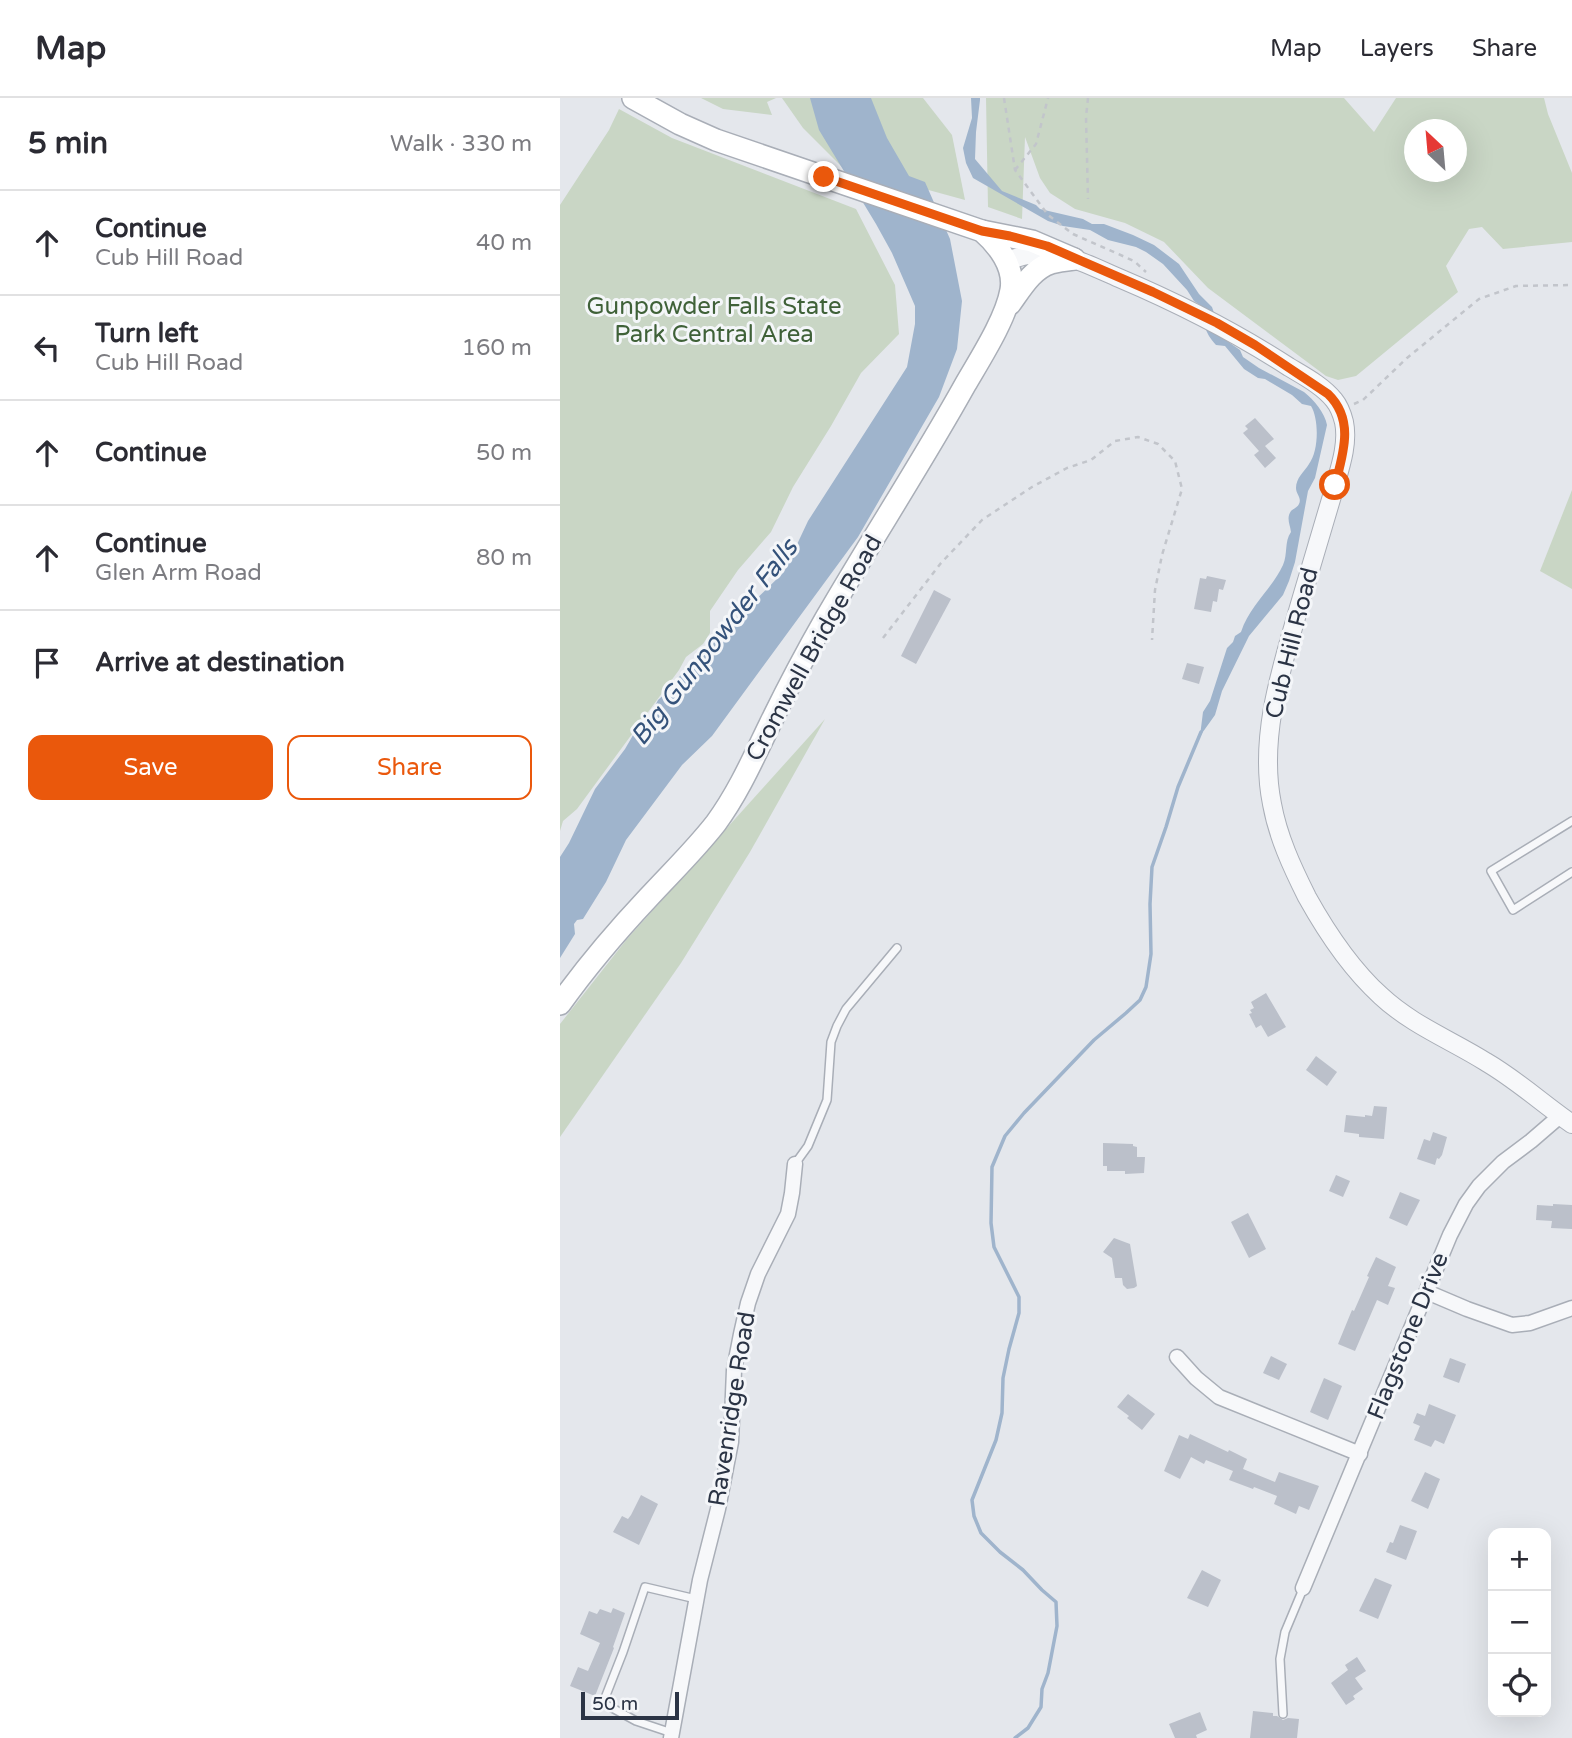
<!DOCTYPE html>
<html lang="en">
<head>
<meta charset="utf-8">
<style>
	:root { --surface:#fff; --page:#f7f7f7; --text:#2b2b33; --muted:#7c7c81; --line:#e1e1e2; --accent:#ea580c }
	body { margin:0; font-family:"Varela Round",sans-serif; background:var(--page); color:var(--text) }
	.controls { position:absolute; right:21px; bottom:21px; display:grid; overflow:hidden; border-radius:14px; box-shadow:0 7px 28px #0002 }
	.controls button { width:63px; height:63px; display:grid; place-items:center; padding:0; border:0; border-bottom:2px solid var(--line); background:var(--surface); color:var(--text); font:35px sans-serif }
	.compass { position:absolute; left:844px; top:21px; width:63px; height:63px; border-radius:50%; background:var(--surface); box-shadow:0 7px 28px #0002; rotate:334deg }
	.scale { position:absolute; left:21px; bottom:18px; width:98px; box-sizing:border-box; padding-left:7px; border:4px solid #2b3445; border-top:0; font-size:19px; line-height:24px; white-space:nowrap; color:#2b3445; -webkit-text-stroke:5px #f4f6f9; paint-order:stroke }
	.stop { position:absolute; width:21px; height:21px; margin:-16px; border:5px solid #ea580c; border-radius:50%; background:#fff }
	.stop.end { background:#ea580c; border-color:#fff; box-shadow:0 2px 7px #0008 }
	.list { margin:0; padding:0; list-style:none }
	h2 { display:flex; justify-content:space-between; align-items:center; height:91px; margin:0; padding:0 28px; font-size:30px }
	h2 small { font-size:23px; font-weight:400; color:var(--muted) }
	.list li { display:grid; grid-template-columns:46px 1fr auto; gap:21px; align-items:center; box-sizing:border-box; height:105px; padding:0 28px; border-top:2px solid var(--line) }
	.list b { display:block; font-size:26px; white-space:nowrap }
	.list p { margin:0; font-size:23px; white-space:nowrap; color:var(--muted) }
	.list em { font-size:23px; font-style:normal; color:var(--muted) }
	.actions { display:flex; gap:14px; padding:21px 28px }
	.actions a { flex:1; padding:16px 0; border:2px solid var(--accent); border-radius:14px; text-align:center; font-size:24px; color:var(--accent) }
	.actions .main { background:var(--accent); color:#fff }
	.icon { flex:none; width:38px; height:38px; fill:none; stroke:currentColor; stroke-width:2; stroke-linecap:round; stroke-linejoin:round }
	.map { position:relative; flex:none; width:1012px; height:1640px; overflow:hidden }
	header { display:flex; align-items:center; gap:42px; box-sizing:border-box; height:98px; padding:0 35px; background:var(--surface); border-bottom:2px solid var(--line) }
	header strong { font-size:33px }
	nav { display:flex; gap:38px; margin-inline-start:auto; font-size:24px }
	main { display:flex }
	aside { flex:1; background:var(--surface) }
	.map>svg:first-child { display:block }
</style>
</head>
<body>
<header>
<strong>Map</strong>
<nav><a>Map</a><a>Layers</a><a>Share</a></nav>
</header>
<main>
<aside>
<h2>5 min<small>Walk · 330 m</small></h2>
<ul class="list">
<li><svg class="icon" aria-label="ahead" viewBox="0 0 24 24"><path d="M12 20V5M6 11l6-6 6 6"/></svg><div><b>Continue</b><p>Cub Hill Road</p></div><em>40 m</em></li>
<li><svg class="icon" aria-label="left" viewBox="0 0 24 24"><path d="M17 20v-9H6M10 6l-5 5 5 5"/></svg><div><b>Turn left</b><p>Cub Hill Road</p></div><em>160 m</em></li>
<li><svg class="icon" aria-label="ahead" viewBox="0 0 24 24"><path d="M12 20V5M6 11l6-6 6 6"/></svg><div><b>Continue</b></div><em>50 m</em></li>
<li><svg class="icon" aria-label="ahead" viewBox="0 0 24 24"><path d="M12 20V5M6 11l6-6 6 6"/></svg><div><b>Continue</b><p>Glen Arm Road</p></div><em>80 m</em></li>
<li><svg class="icon" aria-label="arrive" viewBox="0 0 24 24"><path d="M6 21V4h12l-3 4 3 4H6"/></svg><div><b>Arrive at destination</b></div></li>
</ul>
<div class="actions"><a class="main">Save</a><a>Share</a></div>
</aside>
<div class="map">
<svg width="1012" height="1640" viewBox="0 0 1012 1640">
	<rect width="100%" height="100%" fill="#e4e7ec"/>
	<g fill="#c9d6c5" fill-rule="evenodd">
		<polygon points="141,0 216,0 207,4 212,17 163,11"/>
		<polygon points="222,0 363,0 392,37 405,102 281,68 243,30"/>
		<path d="M426 0H784L814 34 836 0H984L988 16 1012 75V144L943 151 922 129 909 131 886 168 898 194 796 278 778 282 766 278 648 190 604 144 565 125 515 111 490 95 480 80 465 39 462 121 428 109ZM855 32H897V74H855Z"/>
		<polygon points="59,11 112,40 296,111 335,187 339,236 301,275 271,328 233,389 211,434 178,472 150,513 150,535 143,546 126,559 119,572 17,711 3,723 0,733 0,107 49,32"/>
		<polygon points="1012,392 1012,491 980,473"/>
		<polygon points="265,621 190,754 121,865 0,1039 0,926 67,841"/>
	</g>
	<g fill="#9fb4cc">
		<polygon points="250,0 311,0 327,40 349,78 365,84 390,141 402,203 397,251 379,299 298,439 152,638 122,667 66,742 46,784 23,821 17,822 14,826 15,836 0,860 0,759 9,745 35,691 65,651 76,632 90,618 98,602 107,594 127,569 224,474 248,423 347,269 355,226 355,208 332,155 316,126 259,32"/>
		<path d="M411 0H420V2L416 34 415 61 442 93 476 107 480 111 523 121 532 126H544L573 137 594 147 619 166 639 196 652 209 654 215V234L680 252 683 259 699 270 744 294C754 302 765 315 767 327L755 380 748 393 735 464 729 483 723 497 689 538 662 593 655 617 640 638 643 614 650 603 667 550 673 544 675 538 681 534C690 507 712 491 723 467 728 456 724 444 731 434 730 426 726 420 731 413 733 411 738 409 739 406 742 400 736 396 736 390 736 380 744 374 749 366 759 353 759 321 751 308L742 306 732 297 705 281 698 280 684 271 665 248 656 247C644 234 644 226 643 209L634 203 627 192 603 166 586 154 576 149 548 142 530 132 503 128 488 123 413 80 406 65 403 50 412 20Z"/>
	</g>
	<g fill="none" stroke-linecap="round" stroke-linejoin="round">
		<polyline stroke="#9fb4cc" stroke-width="3.5" points="455,1640 468,1630 481,1609 482,1591 488,1575 497,1528 496,1504 482,1492 463,1472 440,1454 421,1435 414,1418 412,1402 436,1342 442,1315 443,1280 449,1251 459,1215 459,1199 434,1149 431,1125 432,1069 445,1038 464,1015 534,942 566,915 580,902 586,889 591,856 590,806 592,769 606,729 618,689 641,634"/>
	</g>
	<g fill="#bbc0ca">
		<polygon points="695,320 714,341 705,348 716,360 705,370 694,357 699,353 683,335 688,331 685,328"/>
		<polygon points="647,478 666,482 663,492 659,491 657,504 653,503 651,514 634,511 640,480 646,481"/>
		<polygon points="374,492 391,501 356,566 341,558"/>
		<polygon points="627,565 644,569 639,586 622,581"/>
		<polygon points="706,895 726,929 708,939 701,927 696,930 689,916 692,915 690,912 694,910 691,904"/>
		<polygon points="756,958 777,974 767,988 746,972"/>
		<polygon points="814,1008 827,1009 824,1041 799,1039 799,1036 784,1034 786,1017 805,1019 805,1017 812,1018"/>
		<polygon points="873,1034 887,1039 882,1057 879,1061 877,1060 875,1067 857,1061 864,1041 870,1043"/>
		<polygon points="543,1045 573,1046 573,1048 577,1049 577,1059 585,1059 584,1075 565,1076 565,1073 547,1073 547,1068 543,1068"/>
		<polygon points="776,1077 790,1083 783,1099 769,1093"/>
		<polygon points="840,1094 860,1102 847,1128 829,1120"/>
		<polygon points="993,1106 1012,1107 1012,1131 991,1130 992,1123 976,1122 977,1107 993,1108"/>
		<polygon points="688,1115 706,1151 689,1160 671,1124"/>
		<polygon points="554,1140 570,1146 577,1188 574,1190 567,1191 563,1187 562,1180 555,1180 552,1160 543,1154"/>
		<polygon points="816,1159 836,1169 828,1188 835,1190 828,1207 817,1202 795,1253 778,1246 792,1212 794,1213 809,1179 807,1178"/>
		<polygon points="711,1258 727,1266 719,1282 703,1275"/>
		<polygon points="890,1260 906,1266 899,1285 883,1279"/>
		<polygon points="764,1280 782,1288 768,1322 750,1314"/>
		<polygon points="568,1296 595,1316 582,1332 567,1320 569,1318 557,1309"/>
		<polygon points="869,1306 896,1317 884,1346 875,1342 871,1349 854,1342 860,1328 853,1325 857,1315 865,1318"/>
		<polygon points="630,1336 668,1354 669,1352 687,1361 683,1371 715,1384 719,1374 759,1388 749,1412 739,1408 736,1416 714,1406 717,1398 694,1389 693,1391 669,1382 673,1373 646,1362 644,1366 631,1359 620,1381 604,1373 619,1337 628,1341"/>
		<polygon points="865,1374 880,1381 868,1411 851,1403"/>
		<polygon points="81,1397 98,1406 79,1447 53,1434 62,1418 68,1421 71,1417"/>
		<polygon points="840,1427 857,1433 846,1462 826,1454 830,1444 833,1445"/>
		<polygon points="642,1472 661,1482 648,1509 627,1500"/>
		<polygon points="815,1480 832,1487 818,1521 799,1513"/>
		<polygon points="53,1510 65,1515 53,1549 54,1550 35,1598 10,1588 18,1569 28,1573 40,1545 20,1536 29,1513 37,1516 40,1511 51,1515"/>
		<polygon points="797,1559 806,1573 795,1580 803,1591 793,1598 795,1601 786,1607 771,1585 788,1572 785,1567"/>
		<polygon points="693,1613 713,1615 713,1618 717,1618 723,1622 728,1620 739,1621 737,1640 690,1640"/>
		<polygon points="640,1614 647,1632 636,1637 637,1640 615,1640 609,1626"/>
	</g>
	<g fill="none" stroke-linecap="round" stroke-linejoin="round">
		<g stroke="#a9aeb7" stroke-width="10">
			<g id="service">
				<polyline points="1012,723 931,773 953,812 1012,774"/>
				<polyline points="235,1066 248,1048 267,1002 271,944 277,928 286,911 337,850"/>
				<polyline points="723,1616 720,1561 725,1534 743,1491"/>
				<polyline points="112,1635 76,1623 43,1605 63,1554 85,1489 136,1501"/>
			</g>
		</g>
		<g stroke="#a9aeb7" stroke-width="17">
			<g id="minor">
				<polyline points="867,1194 907,1211 952,1227 970,1225 1012,1210"/>
				<polyline points="617,1259 636,1280 659,1299 800,1356"/>
				<polyline points="743,1490 890,1137 906,1106 919,1088 943,1064 971,1043 1000,1018"/>
				<polyline points="111,1640 140,1482 158,1411 171,1344 174,1272 181,1236 188,1205 198,1176 228,1116 232,1095 235,1066"/>
			</g>
		</g>
		<g stroke="#a9aeb7" stroke-width="20">
			<path id="tertiary" d="M446 163C462 158 478 153 494 156 517 160 538 171 559 180 618 205 675 234 729 269 744 278 763 288 774 302 779 308 782 316 784 324 789 348 778 375 772 398 762 431 752 465 742 499 723 565 698 637 712 706 718 739 732 769 747 799 767 835 790 870 821 898 852 927 891 942 926 964 957 982 983 1006 1012 1026"/>
		</g>
		<g stroke="#a9aeb7" stroke-width="24">
			<g id="secondary">
				<polyline points="422,133 472,143 514,161"/>
				<path d="M450 206C461 191 472 171 491 165 498 163 506 162 514 161"/>
				<path d="M0 906C27 868 57 833 88 800 111 775 135 752 156 725 178 695 193 661 209 628 227 591 246 555 266 520 311 442 361 366 405 287 420 261 446 221 451 192 455 169 438 147 422 133L156 42 120 26 73 0"/>
			</g>
		</g>
		<g stroke="#c2c5cb" stroke-width="2.5" stroke-dasharray="5 5" stroke-linecap="butt">
			<polyline points="444,0 455,72 488,117 513,136 574,163 586,174"/>
			<polyline points="528,0 526,19 528,101"/>
			<polyline points="455,72 476,46 488,0"/>
			<polyline points="794,306 803,302 847,260 919,201 956,188 1012,187"/>
			<polyline points="323,540 381,465 422,422 472,389 507,370 531,362 555,343 578,339 598,346 615,363 622,391 602,457 595,492 592,542"/>
		</g>
		<use href="#service" stroke="#f7f8fa" stroke-width="7"/>
		<use href="#minor" stroke="#f7f8fa" stroke-width="14"/>
		<use href="#tertiary" stroke="#f7f8fa" stroke-width="18"/>
		<use href="#secondary" stroke="#fff" stroke-width="21"/>
	</g>
	<g fill="none" stroke-linecap="round" stroke-linejoin="round">
		<path stroke="#ea580c" stroke-width="9" d="M264 79 422 133 450 138 487 148 593 194 657 225 695 247 768 296C795 322 783 356 775 387"/>
	</g>
	<g text-anchor="middle" dominant-baseline="central" stroke-width="6" stroke-linejoin="round" paint-order="stroke">
		<g font-size="24" fill="#3f6138" stroke="#f4f6f9">
			<text x="154" y="208">Gunpowder Falls State<tspan x="154" dy="28">Park Central Area</tspan></text>
		</g>
		<g font-size="24" fill="#2b3445" stroke="#f4f6f9">
			<text transform="translate(732 545) rotate(-76)">Cub Hill Road</text>
			<text transform="translate(254 550) rotate(-61)">Cromwell Bridge Road</text>
			<text transform="translate(848 1238) rotate(-68)">Flagstone Drive</text>
			<text transform="translate(172 1311) rotate(-81)">Ravenridge Road</text>
		</g>
		<g font-size="26" font-style="italic" fill="#34527a" stroke="#f4f6f9">
			<text transform="translate(154 544) rotate(-52)">Big Gunpowder Falls</text>
		</g>
	</g>
</svg>
<div class="controls">
<button>+</button>
<button>−</button>
<button><svg class="icon" aria-label="locate" viewBox="0 0 24 24"><circle cx="12" cy="12" r="6"/><path d="M12 2v4M12 18v4M2 12h4M18 12h4"/></svg></button>
</div>
<svg class="compass" viewBox="-18 -18 36 36"><path d="M0-13l5 13h-10z" fill="#e53935"/><path d="M0 13l5-13h-10z" fill="#7c7c81"/></svg>
<div class="scale">50 m</div>
<div class="stop" style="left:775px;top:387px"></div>
<div class="stop end" style="left:264px;top:79px"></div>
</div>
</main>
</body>
</html>
